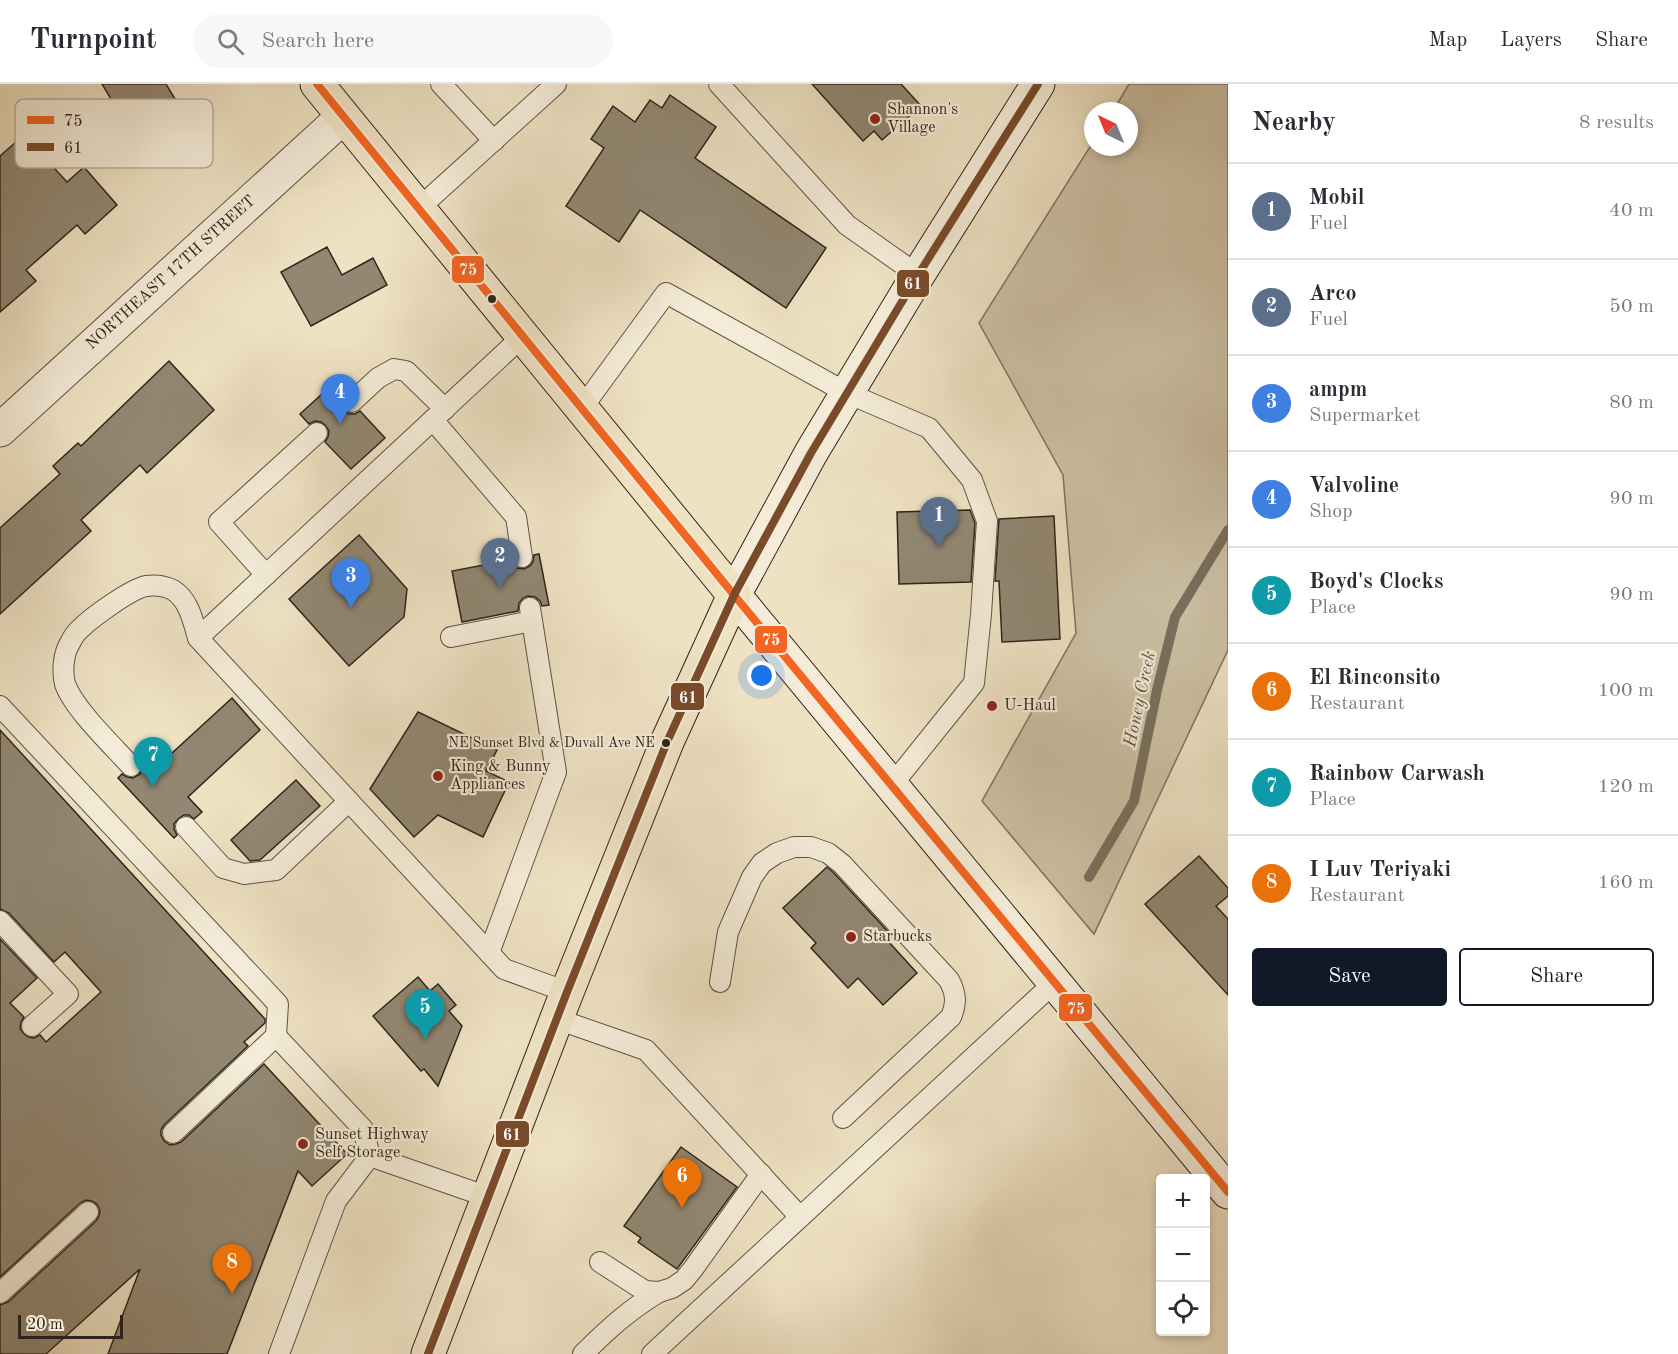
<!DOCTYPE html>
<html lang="en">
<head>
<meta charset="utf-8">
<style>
	:root { --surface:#fff; --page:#f7f7f7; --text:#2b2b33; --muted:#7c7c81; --line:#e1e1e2; --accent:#111827 }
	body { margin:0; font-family:"Old Standard TT",serif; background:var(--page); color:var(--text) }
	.controls { position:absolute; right:18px; bottom:18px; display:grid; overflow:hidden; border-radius:6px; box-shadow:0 3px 9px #0003 }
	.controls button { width:54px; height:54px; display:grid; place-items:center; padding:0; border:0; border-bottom:2px solid var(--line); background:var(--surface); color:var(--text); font:30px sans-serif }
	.compass { position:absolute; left:1084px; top:18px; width:54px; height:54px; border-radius:50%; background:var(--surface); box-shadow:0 3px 9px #0003; rotate:317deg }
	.scale { position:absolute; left:18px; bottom:15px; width:105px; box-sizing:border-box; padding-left:6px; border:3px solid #2d251b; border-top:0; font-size:16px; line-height:21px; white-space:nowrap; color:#2d251b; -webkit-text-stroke:4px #f4ecd8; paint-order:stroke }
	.you { position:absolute; left:762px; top:592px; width:21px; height:21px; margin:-15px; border:4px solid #fff; border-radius:50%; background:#1a73e8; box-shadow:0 0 0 9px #1a73e833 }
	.badge { display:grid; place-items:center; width:39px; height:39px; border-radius:50%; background:var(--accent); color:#fff; font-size:20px; font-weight:700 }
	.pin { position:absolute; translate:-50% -50px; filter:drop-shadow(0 2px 3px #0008) }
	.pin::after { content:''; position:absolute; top:32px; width:21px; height:18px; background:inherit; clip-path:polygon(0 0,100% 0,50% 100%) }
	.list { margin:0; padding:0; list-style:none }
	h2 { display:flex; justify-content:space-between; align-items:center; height:78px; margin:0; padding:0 24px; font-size:26px }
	h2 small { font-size:20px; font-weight:400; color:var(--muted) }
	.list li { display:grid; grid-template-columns:39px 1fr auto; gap:18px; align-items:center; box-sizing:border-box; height:96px; padding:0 24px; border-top:2px solid var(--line) }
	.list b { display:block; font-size:22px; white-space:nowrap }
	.list p { margin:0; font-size:20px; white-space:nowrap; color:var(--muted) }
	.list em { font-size:20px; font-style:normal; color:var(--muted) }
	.actions { display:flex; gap:12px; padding:18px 24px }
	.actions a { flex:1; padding:14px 0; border:2px solid var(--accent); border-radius:6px; text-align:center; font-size:21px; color:var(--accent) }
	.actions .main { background:var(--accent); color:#fff }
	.icon { flex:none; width:33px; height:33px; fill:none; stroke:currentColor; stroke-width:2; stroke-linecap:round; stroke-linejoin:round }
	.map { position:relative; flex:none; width:1228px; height:1270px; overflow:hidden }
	header { display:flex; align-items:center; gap:36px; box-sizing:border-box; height:84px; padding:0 30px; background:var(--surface); border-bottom:2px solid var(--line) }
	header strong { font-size:28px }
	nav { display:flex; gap:33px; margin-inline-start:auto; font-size:21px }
	.search { width:420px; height:54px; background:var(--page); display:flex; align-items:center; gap:15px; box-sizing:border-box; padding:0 21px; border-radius:33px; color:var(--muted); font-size:22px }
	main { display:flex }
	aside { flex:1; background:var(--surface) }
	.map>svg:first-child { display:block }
</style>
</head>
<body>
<header>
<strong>Turnpoint</strong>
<div class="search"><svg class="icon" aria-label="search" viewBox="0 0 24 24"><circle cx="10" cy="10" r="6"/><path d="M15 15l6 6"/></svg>Search here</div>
<nav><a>Map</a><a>Layers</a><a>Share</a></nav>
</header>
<main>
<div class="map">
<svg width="1228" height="1270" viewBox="0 0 1228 1270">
	<rect width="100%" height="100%" fill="#eee2c3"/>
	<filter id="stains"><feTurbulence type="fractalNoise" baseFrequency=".00333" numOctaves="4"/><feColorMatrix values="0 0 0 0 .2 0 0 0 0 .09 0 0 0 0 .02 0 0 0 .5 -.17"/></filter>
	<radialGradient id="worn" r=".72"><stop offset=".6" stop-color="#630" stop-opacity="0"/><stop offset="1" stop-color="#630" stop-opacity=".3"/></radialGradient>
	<polygon fill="#cdc2a6" stroke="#7d7460" stroke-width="1.5" points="1129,0 1228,0 1228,566 1094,850 982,717 1076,549 1063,391 979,239 1093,58 1093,63 1129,63 1129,27 1113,27"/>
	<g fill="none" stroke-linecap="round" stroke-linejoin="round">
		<polyline stroke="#79705e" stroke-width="10" points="1089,793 1134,717 1157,606 1175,533 1228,446"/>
	</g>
	<g fill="#918772" stroke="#2d251b" stroke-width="1.5">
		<polygon points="102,0 166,0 192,43 145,72"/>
		<polygon points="812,0 901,0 921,22 882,56 874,47 863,57"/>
		<polygon points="670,11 716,43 695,74 826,164 786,224 640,126 619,158 566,122 604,64 591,55 613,22 635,38 650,16 662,24"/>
		<polygon points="24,51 67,98 84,83 117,121 85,150 77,141 26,186 36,197 0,228 0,72"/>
		<polygon points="327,163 342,191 373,174 387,201 311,242 281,188"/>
		<polygon points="169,277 214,326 147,389 140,381 81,436 91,447 0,530 0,444 60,390 53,382 78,359 81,362"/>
		<polygon points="334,299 344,309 340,315 340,321 343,326 349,330 355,330 360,327 385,354 351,385 325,358 328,353 329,347 325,341 321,338 315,337 309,340 300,330"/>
		<polygon points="970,426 975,439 971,498 899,500 897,428"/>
		<polygon points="1054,432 1060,555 1002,558 999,497 995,497 999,435"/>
		<polygon points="359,451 407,505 404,533 349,582 289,515"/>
		<polygon points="539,470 549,521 542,522 540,517 535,513 528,512 523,514 519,519 518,527 462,538 452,487 510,476 513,481 517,484 524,485 530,482 533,478 534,471"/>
		<polygon points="232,614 260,646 188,713 202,728 194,735 189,731 184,731 178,735 174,740 174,745 177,751 174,754 118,694 122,690 127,693 133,694 140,690 142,686 143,680 140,674 146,668 159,681"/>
		<polygon points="418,628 497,666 486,687 509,698 483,753 438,731 414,753 370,705"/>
		<polygon points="0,646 265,935 265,939 244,958 248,962 164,1041 161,1046 161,1051 164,1057 170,1061 176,1060 181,1058 264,980 347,1070 312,1102 298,1087 227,1270 108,1270 140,1185 46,1270 0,1270 0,1221 8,1218 96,1137 99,1132 100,1126 97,1120 92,1117 86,1116 80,1119 0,1193 0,855 37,894 10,919 24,933 21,938 20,944 23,949 28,953 34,954 40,951 46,958 101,908 65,868 54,878 9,829 0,825"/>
		<polygon points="296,696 320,722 260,776 250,777 231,756"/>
		<polygon points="1199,772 1228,804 1228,812 1216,822 1228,835 1228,911 1145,820"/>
		<polygon points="827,783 834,789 893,853 888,857 917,889 883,921 858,894 848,904 811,864 816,859 783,824"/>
		<polygon points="418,893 430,907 438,900 456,921 449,927 462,942 438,1002 424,985 421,987 373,932"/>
		<polygon points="681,1063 737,1103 677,1185 638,1158 641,1154 624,1142"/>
	</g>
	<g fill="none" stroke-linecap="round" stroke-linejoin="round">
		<g stroke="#5d5445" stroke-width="22">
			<g id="service">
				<polyline points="441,0 494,57"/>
				<polyline points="719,0 847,141 918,191"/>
				<polyline points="418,125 556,0"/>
				<polyline points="523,252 198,554 504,885 567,908"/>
				<polyline points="352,318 378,294 394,285 406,287 445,325"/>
				<polyline points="582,324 666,209 847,309 929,344 972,396 987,437 981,530 974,599 892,701"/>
				<polyline points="433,336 516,433 522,473"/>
				<polyline points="266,491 219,438 317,349"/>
				<polyline points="451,553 532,537"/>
				<polyline points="0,622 278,920 276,952 363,1045 370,1072"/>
				<path d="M131 682C112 661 74 625 65 600 62 588 63 570 70 559 72 555 76 548 80 545 92 533 131 505 146 502 154 501 165 502 173 506 189 516 193 537 198 554"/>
				<polyline points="186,743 223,784 244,790 276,786 349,717"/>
				<polyline points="0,837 68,910 32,942"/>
				<polyline points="489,869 556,688 530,524"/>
				<path d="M720 898 728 848 752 793 762 779 777 769 794 763H811L828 769 842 780 949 896C956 909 957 919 951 933L843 1034"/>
				<polyline points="557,935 646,966 800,1133"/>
				<polyline points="173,1049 276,952"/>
				<polyline points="600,1178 645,1207 659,1208 672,1204 684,1196 693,1185 761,1090"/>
				<polyline points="0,1209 88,1128"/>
				<polyline points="279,1270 336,1117 370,1072 488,1113"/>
				<path d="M583 1270C607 1246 630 1225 659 1208"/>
				<polyline points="652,1270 1055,898"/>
			</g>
		</g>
		<g stroke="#5d5445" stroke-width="35">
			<polyline id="minor" points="0,346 343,33"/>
		</g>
		<g stroke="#2d251b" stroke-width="35">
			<polyline id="secondary" points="1038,0 918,191 811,369 734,511 1228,1108"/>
		</g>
		<g stroke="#2d251b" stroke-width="35">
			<polyline id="primary" points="317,0 734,511 667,658 567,908 428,1270"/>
		</g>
		<use href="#service" stroke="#f4ecd8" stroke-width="20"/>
		<use href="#minor" stroke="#f4ecd8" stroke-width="33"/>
		<use href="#secondary" stroke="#f4ecd8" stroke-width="33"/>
		<use href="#primary" stroke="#eee2c3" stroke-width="33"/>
		<g stroke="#f4ecd8" stroke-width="12">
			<polyline id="bus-1" points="317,0 734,511 1228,1108"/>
		</g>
		<g stroke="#f4ecd8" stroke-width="12">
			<polyline id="bus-2" points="428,1270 567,908 667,658 734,511 811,369 918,191 1038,0"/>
		</g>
		<use href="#bus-1" stroke="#f26522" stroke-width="8"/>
		<use href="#bus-2" stroke="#7a4b2a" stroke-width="8"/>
	</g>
	<g fill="#8f2418" stroke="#f4ecd8" stroke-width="2">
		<circle cx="875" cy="35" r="6"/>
		<circle cx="992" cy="622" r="6"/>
		<circle cx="438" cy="692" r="6"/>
		<circle cx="851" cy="853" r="6"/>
		<circle cx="303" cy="1060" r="6"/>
	</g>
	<g fill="#2d251b" stroke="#f4ecd8" stroke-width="2">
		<circle cx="492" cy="215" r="5"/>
		<circle cx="666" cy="659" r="5"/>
	</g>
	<g text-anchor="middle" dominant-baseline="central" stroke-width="4.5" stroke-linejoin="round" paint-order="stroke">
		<g font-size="14" fill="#2d251b" stroke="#f4ecd8" text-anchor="end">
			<text x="655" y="659">NE Sunset Blvd &amp; Duvall Ave NE</text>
		</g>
		<g font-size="16" fill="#2d251b" stroke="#f4ecd8" text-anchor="start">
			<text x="887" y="26">Shannon's<tspan x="887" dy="18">Village</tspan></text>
			<text x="1004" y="622">U-Haul</text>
			<text x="450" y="683">King &amp; Bunny<tspan x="450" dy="18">Appliances</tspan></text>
			<text x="863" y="853">Starbucks</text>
			<text x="315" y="1051">Sunset Highway<tspan x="315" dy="18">Self Storage</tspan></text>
		</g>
		<g font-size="16" fill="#2d251b" stroke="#f4ecd8">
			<text transform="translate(171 189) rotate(-42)">NORTHEAST 17TH STREET</text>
		</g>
		<g font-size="18" font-style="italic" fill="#595142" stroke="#f4ecd8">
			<text transform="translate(1140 615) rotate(-78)">Honey Creek</text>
		</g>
	</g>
	<rect x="15" y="15" width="198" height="69" rx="9" fill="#f4ecd8" stroke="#b8b09f" stroke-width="1.5"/>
	<rect x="27" y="32" width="27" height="8" fill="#f26522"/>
	<rect x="27" y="59" width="27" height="8" fill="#7a4b2a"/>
	<g font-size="16" fill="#2d251b">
		<text x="64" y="42">75</text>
		<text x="64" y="69">61</text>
	</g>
	<g stroke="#f4ecd8" stroke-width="2">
		<rect x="451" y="171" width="34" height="29" rx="6" fill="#f26522"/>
		<rect x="896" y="185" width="34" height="29" rx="6" fill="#7a4b2a"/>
		<rect x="754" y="541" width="34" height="29" rx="6" fill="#f26522"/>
		<rect x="670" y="598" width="35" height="29" rx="6" fill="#7a4b2a"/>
		<rect x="1058" y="909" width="35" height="29" rx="6" fill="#f26522"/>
		<rect x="495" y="1036" width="35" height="28" rx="6" fill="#7a4b2a"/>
	</g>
	<g font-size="16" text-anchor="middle" font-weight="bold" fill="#fff">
		<text x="468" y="191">75</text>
		<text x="913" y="205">61</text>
		<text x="771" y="561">75</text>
		<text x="688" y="619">61</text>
		<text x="1076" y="930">75</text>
		<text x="512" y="1056">61</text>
	</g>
	<rect width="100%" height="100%" filter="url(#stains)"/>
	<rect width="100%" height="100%" fill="url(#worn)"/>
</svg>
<div class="controls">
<button>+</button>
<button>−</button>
<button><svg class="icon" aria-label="locate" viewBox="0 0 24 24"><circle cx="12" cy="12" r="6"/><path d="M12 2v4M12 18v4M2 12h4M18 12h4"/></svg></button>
</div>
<svg class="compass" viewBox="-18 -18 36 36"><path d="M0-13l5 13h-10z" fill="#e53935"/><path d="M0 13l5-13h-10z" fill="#7c7c81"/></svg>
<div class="scale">20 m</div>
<div class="you"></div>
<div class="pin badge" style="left:939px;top:463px;background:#5c6f8a">1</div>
<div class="pin badge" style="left:500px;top:504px;background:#5c6f8a">2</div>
<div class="pin badge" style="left:351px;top:524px;background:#3f7fe0">3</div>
<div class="pin badge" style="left:340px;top:340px;background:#3f7fe0">4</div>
<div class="pin badge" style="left:425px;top:955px;background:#0f9aa8">5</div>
<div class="pin badge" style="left:682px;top:1124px;background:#e8710a">6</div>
<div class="pin badge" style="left:153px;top:703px;background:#0f9aa8">7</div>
<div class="pin badge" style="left:232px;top:1210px;background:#e8710a">8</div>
</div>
<aside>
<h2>Nearby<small>8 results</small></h2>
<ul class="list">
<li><span class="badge" style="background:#5c6f8a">1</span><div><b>Mobil</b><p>Fuel</p></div><em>40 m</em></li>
<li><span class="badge" style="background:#5c6f8a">2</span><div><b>Arco</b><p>Fuel</p></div><em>50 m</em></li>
<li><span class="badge" style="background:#3f7fe0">3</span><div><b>ampm</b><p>Supermarket</p></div><em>80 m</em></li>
<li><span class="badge" style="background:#3f7fe0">4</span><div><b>Valvoline</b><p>Shop</p></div><em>90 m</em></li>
<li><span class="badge" style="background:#0f9aa8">5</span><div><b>Boyd's Clocks</b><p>Place</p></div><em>90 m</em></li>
<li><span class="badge" style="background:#e8710a">6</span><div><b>El Rinconsito</b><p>Restaurant</p></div><em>100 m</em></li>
<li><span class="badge" style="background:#0f9aa8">7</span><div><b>Rainbow Carwash</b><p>Place</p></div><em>120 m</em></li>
<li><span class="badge" style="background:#e8710a">8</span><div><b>I Luv Teriyaki</b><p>Restaurant</p></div><em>160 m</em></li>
</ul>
<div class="actions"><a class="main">Save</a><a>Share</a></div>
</aside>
</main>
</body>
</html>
